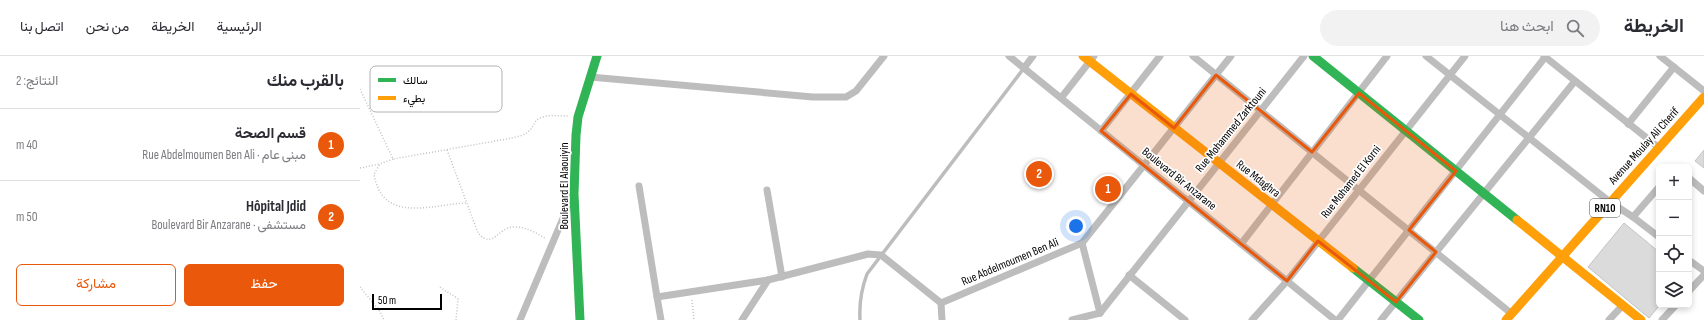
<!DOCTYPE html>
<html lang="ar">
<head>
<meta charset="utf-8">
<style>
	:root { --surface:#fff; --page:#f2f2f3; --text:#2b2b33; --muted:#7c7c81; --line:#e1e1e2; --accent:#ea580c }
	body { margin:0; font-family:"Sofia Sans Condensed",Vazirmatn,sans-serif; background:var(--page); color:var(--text); direction:rtl }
	.controls { position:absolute; right:12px; bottom:12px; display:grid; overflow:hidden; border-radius:6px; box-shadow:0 2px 6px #0003 }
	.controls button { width:36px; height:36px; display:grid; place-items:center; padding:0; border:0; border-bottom:1px solid var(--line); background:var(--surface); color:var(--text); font:20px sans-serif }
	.scale { position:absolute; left:12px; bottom:10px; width:70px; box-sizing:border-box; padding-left:4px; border:2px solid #000; border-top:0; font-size:11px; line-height:14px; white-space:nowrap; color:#000; -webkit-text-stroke:3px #fff; paint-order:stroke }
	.you { position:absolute; left:716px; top:170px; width:14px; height:14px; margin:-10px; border:3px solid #fff; border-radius:50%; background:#1a73e8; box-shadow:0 0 0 6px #1a73e833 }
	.badge { display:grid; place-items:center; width:26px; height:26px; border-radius:50%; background:var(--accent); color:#fff; font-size:13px; font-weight:700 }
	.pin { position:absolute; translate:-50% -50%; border:2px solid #fff; box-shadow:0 1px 4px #0006 }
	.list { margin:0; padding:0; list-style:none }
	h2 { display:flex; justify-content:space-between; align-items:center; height:52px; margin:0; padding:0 16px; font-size:17px }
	h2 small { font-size:13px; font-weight:400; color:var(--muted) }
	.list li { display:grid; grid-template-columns:26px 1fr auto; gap:12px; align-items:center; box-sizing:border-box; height:72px; padding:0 16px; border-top:1px solid var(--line) }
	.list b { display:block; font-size:15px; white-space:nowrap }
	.list p { margin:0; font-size:13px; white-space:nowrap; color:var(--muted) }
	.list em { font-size:13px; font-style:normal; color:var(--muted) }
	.actions { display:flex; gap:8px; padding:12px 16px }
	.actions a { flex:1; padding:9px 0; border:1px solid var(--accent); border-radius:6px; text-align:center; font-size:14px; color:var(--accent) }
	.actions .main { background:var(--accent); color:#fff }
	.icon { flex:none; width:22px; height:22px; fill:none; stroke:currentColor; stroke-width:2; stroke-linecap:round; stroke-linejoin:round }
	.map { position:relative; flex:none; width:1344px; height:264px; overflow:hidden; direction:ltr }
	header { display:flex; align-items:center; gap:24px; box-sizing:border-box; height:56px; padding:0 20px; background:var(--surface); border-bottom:1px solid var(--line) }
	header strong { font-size:19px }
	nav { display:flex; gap:22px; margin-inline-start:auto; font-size:14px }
	.search { width:280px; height:36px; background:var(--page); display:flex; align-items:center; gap:10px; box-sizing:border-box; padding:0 14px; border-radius:22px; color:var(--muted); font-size:15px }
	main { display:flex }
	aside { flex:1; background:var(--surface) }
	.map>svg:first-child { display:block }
</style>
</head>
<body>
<header>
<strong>الخريطة</strong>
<div class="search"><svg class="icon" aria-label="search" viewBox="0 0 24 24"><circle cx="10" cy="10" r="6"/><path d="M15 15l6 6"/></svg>ابحث هنا</div>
<nav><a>الرئيسية</a><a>الخريطة</a><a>من نحن</a><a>اتصل بنا</a></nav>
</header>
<main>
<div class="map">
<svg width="1344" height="264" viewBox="0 0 1344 264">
	<rect width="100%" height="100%" fill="#fff"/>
	<g fill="#dbdbdb" stroke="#c3c3c3">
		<polygon points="1344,94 1344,112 1335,105"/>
		<polygon points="1264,167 1299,196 1299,250 1289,262 1228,211"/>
	</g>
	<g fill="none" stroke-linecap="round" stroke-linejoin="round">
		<g stroke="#c2c2c2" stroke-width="1.5" stroke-dasharray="1 2" stroke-linecap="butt">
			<path d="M0 33 33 103 147 83C155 81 165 80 170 74 174 70 174 65 180 62 189 58 199 60 208 60"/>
			<path d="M87 94 118 177C134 195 138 169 156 171 166 171 176 177 185 182"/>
			<path d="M33 103 20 108 14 118C22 169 73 148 107 147"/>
			<polyline points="0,112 20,108"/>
			<polyline points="0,231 19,254 24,264"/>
			<path d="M80 231C86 236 92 238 98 243L96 264"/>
			<polyline points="332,244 334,264"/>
		</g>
		<path stroke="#bdbdbd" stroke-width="3.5" d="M500 264C499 247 501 234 507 218L664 12"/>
		<g stroke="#bdbdbd" stroke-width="7">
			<polyline points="649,0 975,264"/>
			<polyline points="833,0 1152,258"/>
			<polyline points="1066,0 1250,146 1273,161"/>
			<polyline points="1184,0 1298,91"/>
			<polyline points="1300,0 1344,35"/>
			<polyline points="664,12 673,0"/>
			<polyline points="230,21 453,41 486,41 496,35 524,0"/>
			<polyline points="701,42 734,0"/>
			<polyline points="1268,68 1314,11"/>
			<polyline points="741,75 800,0"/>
			<polyline points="1329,122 1344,135"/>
			<polyline points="279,130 297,241 408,224 508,198 521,199 581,247"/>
			<polyline points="1299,131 1273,161 1299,181"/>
			<polyline points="407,134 422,221"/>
			<polyline points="722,187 740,257"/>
			<polyline points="881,188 1027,0"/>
			<polyline points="1329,204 1344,215"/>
			<polyline points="769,219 825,264"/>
			<polyline points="1329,235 1344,219"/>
			<polyline points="297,241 301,264"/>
			<polyline points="740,257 944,0"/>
			<polyline points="160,264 212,141"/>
			<polyline points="382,264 408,224"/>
			<polyline points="582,264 581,247 722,187 871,0"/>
			<polyline points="712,264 740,257"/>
			<polyline points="892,264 927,225 1105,0"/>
			<polyline points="978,264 1186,0"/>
			<polyline points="1021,264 1215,25"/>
			<polyline points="1249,264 1263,249"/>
			<polyline points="1302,264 1316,249"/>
		</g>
		<g stroke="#30b455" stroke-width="9">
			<polyline points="953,0 1157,164"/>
			<polyline points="993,212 1059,264"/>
			<polyline points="220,264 214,138 216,79 218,61 237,0"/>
		</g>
		<g stroke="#ff9f0a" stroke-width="9">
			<polyline points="723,0 993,212"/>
			<polyline points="1157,164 1281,264"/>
			<polyline points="1146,264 1344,41"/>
		</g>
	</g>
	<path fill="#e8590c" fill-opacity="0.2" stroke="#e8590c" stroke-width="3" stroke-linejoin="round" d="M856 19 952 96 999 37 1096 115 1049 174 1076 196 1036 246 958 185 927 225 741 75 771 38 814 72Z"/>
	<g text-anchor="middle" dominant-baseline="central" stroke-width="3.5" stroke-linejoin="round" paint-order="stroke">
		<rect fill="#fff" stroke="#4c4c4c" stroke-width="1" x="1230" y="143" width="30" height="18" rx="3"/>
		<g font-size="11" font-weight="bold" fill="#000">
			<text x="1245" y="152">RN10</text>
		</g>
		<g font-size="12" fill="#000" stroke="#fff">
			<text transform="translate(871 74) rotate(-51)">Rue Mohammed Zarktouni</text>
			<text transform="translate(1284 90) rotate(-48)">Avenue Moulay Ali Cherif</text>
			<text transform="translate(819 123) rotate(39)">Boulevard Bir Anzarane</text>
			<text transform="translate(898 123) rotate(38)">Rue Mdaghra</text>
			<text transform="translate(991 126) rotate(-52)">Rue Mohamed El Korni</text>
			<text transform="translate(204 130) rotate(-90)">Boulevard El Alaouiyin</text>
			<text transform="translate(650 206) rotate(-23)">Rue Abdelmoumen Ben Ali</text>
		</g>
	</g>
	<rect x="10" y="10" width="132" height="46" rx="6" fill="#fff" stroke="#b2b2b2" stroke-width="1"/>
	<rect x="18" y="22" width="18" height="4" fill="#30b455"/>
	<rect x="18" y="40" width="18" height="4" fill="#ff9f0a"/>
	<g font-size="11" fill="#000">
		<text x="43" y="28">سالك</text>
		<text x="43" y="46">بطيء</text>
	</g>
</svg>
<div class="controls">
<button>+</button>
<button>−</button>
<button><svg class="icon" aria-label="locate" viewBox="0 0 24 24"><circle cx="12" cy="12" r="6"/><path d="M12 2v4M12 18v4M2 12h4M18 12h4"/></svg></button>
<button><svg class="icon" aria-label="layers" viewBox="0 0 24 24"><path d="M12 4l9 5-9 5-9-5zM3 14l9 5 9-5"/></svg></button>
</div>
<div class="scale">50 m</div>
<div class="you"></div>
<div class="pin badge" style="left:748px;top:133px">1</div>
<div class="pin badge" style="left:679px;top:118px">2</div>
</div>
<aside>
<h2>بالقرب منك<small>النتائج: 2</small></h2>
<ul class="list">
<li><span class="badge">1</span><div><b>قسم الصحة</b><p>مبنى عام · Rue Abdelmoumen Ben Ali</p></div><em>40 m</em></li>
<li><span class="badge">2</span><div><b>Hôpital Jdid</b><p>مستشفى · Boulevard Bir Anzarane</p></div><em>50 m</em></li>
</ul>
<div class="actions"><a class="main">حفظ</a><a>مشاركة</a></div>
</aside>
</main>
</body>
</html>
